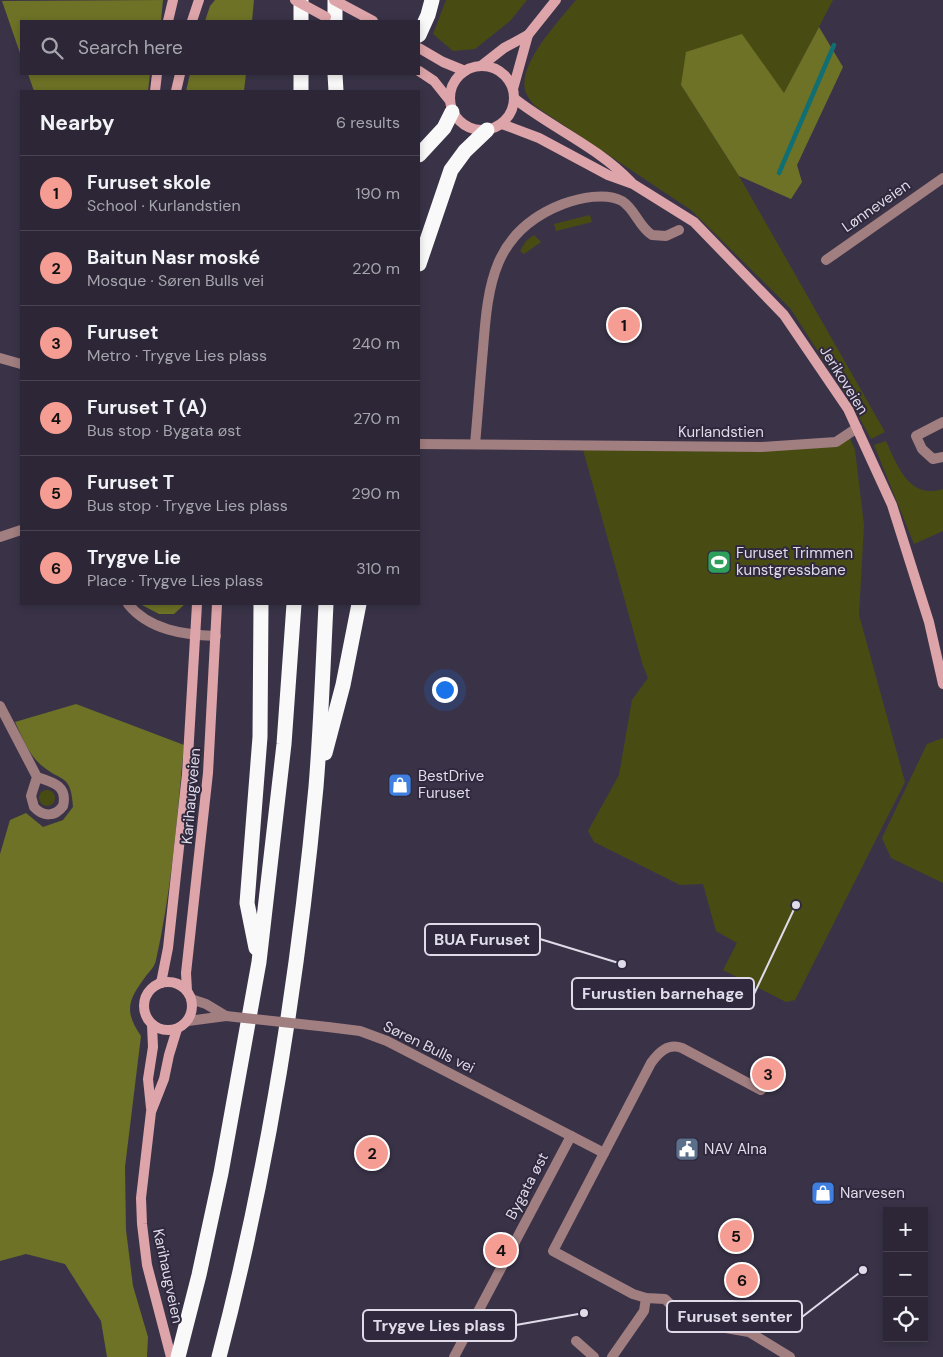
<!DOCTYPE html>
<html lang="en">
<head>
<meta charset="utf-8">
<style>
	:root { --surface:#2c2636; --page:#383242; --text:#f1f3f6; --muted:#a6a5ad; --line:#484351; --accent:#f59c93 }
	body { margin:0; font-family:"DM Sans",sans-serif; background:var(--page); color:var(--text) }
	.controls { position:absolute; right:15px; bottom:15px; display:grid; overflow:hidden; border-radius:0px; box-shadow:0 2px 8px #0003 }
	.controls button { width:45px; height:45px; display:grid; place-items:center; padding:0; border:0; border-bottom:1px solid var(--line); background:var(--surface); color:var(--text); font:25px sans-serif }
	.you { position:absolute; left:444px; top:689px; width:18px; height:18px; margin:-12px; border:4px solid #fff; border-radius:50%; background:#1a73e8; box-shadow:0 0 0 8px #1a73e833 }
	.badge { display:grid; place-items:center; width:32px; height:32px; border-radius:50%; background:var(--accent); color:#111; font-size:16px; font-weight:700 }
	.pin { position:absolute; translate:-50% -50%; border:2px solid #fff; box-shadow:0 1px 5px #0006 }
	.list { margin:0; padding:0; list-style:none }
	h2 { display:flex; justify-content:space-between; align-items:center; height:65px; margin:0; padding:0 20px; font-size:21px }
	h2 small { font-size:16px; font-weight:400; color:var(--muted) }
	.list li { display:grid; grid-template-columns:32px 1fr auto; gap:15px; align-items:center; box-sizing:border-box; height:75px; padding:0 20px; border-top:1px solid var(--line) }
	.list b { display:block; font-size:19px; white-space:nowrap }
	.list p { margin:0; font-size:16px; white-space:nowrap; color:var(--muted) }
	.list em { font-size:16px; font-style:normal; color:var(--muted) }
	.icon { flex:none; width:28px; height:28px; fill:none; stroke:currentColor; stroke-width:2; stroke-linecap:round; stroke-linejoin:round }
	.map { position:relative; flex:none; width:943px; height:1357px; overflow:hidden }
	.search { position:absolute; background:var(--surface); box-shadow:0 2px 8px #0003; left:20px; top:20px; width:400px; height:55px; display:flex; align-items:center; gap:12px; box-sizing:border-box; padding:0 18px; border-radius:0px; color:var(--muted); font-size:19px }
	.panel { position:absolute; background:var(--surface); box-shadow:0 2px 8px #0003; left:20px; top:90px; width:400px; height:515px; border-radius:0px }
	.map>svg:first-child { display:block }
</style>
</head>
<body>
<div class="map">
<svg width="943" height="1357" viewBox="0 0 943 1357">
	<rect width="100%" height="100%" fill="#3a3348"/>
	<g fill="#484c13">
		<polygon points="446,0 527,0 510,21 475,49 453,51 433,34"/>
		<path d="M576 0H833L784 94 681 85 739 176 885 432 871 439 852 404 790 308 691 210 535 106C532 102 528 98 526 93 515 66 560 20 576 0Z"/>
		<polygon points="590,215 592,222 556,231 554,224"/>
		<polygon points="534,235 541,242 524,254 520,251 526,241"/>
		<polygon points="848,434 855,450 864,525 859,615 905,782 795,1000 786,1002 723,970 737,943 716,931 703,884 680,885 594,842 588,831 619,775 632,700 648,678 643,666 582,446 836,442"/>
		<path d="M886 441C897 465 909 500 943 489V531L914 544 874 445Z"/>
		<polygon points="943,738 943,883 891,858 882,838 927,744"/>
		<circle cx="47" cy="798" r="8"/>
	</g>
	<g fill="#6d7226">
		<polygon points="163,0 161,21 21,21 21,56 2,1"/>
		<polygon points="215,0 254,0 252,21 205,21 210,6"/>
		<polygon points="819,27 843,67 797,165 802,182 791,199 739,176 681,85 686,52 742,34 784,93"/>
		<polygon points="28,74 150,74 148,91 34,91"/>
		<polygon points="190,74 246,74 244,91 186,91"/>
		<polygon points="140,604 185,604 174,614 159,614"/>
		<path d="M76 704 184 745C177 817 172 889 156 960 155 966 150 971 146 976 129 999 123 1010 141 1036L125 1167 126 1230 133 1286 148 1337 147 1357H107L101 1321 65 1264 26 1254 0 1261V854L10 820 26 813 43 827 63 820 73 807C71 773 62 783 41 765 28 754 22 736 15 722Z"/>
	</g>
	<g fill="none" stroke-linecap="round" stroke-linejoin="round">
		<polyline stroke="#116e73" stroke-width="4.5" points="779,173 834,45"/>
		<g stroke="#a17e80" stroke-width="10">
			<polyline points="826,260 943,178"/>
			<polyline points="0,358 21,364"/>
			<polyline points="943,422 916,436 922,449 933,459 943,457"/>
			<polyline points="419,444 761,447 836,442 857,428"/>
			<path d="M475 444C478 412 480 381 483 349 488 284 493 231 563 204 579 198 606 192 622 201 635 209 639 227 652 235L666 236 679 230"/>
			<polyline points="0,537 21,530"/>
			<path d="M128 604C149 630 184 635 216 636"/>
			<path d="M0 706 37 777C53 782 68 786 63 806 55 817 43 817 34 807L31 796 37 777"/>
			<polyline points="191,999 206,1004 226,1016"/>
			<polyline points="188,1021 226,1016"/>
			<polyline points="328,1027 360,1031 387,1041 604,1153"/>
			<path d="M761 1090 682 1048C668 1043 659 1052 651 1063L553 1251 633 1294 646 1298 665 1299 675 1309 704 1321 720 1327 749 1332 790 1357"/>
			<polyline points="576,1341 594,1357"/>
			<polyline points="454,1357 571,1136"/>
			<polyline points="612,1357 644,1311 646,1298"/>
		</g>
		<g stroke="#dda5a9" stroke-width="10">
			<polyline points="168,21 173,0"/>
			<polyline points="192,21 199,0"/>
			<polyline points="419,48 443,62 465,71"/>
			<circle cx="482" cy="98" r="32"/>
			<polyline points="481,66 504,48 528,35"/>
			<polyline points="419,71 434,81 450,101"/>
			<polyline points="513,89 528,35 556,0"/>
			<polyline points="155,91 157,74"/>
			<polyline points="176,91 180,74"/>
			<path d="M515 99C552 128 598 147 631 182"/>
			<polyline points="502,124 539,138 608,175 633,184 694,222 784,315 848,409 892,505 929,622 943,684"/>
			<circle cx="168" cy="1006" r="24"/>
			<polyline points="161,983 168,948 187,774 197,604"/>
			<polyline points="187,991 186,973 208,773 217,604"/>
			<polyline points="151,1108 148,1079 153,1047 152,1025"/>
			<polyline points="171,1357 147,1265 142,1224 141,1198 151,1112 164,1079 169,1055 177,1029"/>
		</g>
		<g stroke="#f9f9f9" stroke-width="15">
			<polyline points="301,0 301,21"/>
			<polyline points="335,0 335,21"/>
			<polyline points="419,35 428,15 432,0"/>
			<polyline points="301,74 301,91"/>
			<polyline points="335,74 336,91"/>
			<polyline points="419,155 444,128 452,112"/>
			<polyline points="419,264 451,170 465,151 487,130"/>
			<polyline points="325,753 343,685 359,604"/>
			<polyline points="256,948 247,903 260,737 261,604"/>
			<polyline points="178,1357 199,1275 221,1173 259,962 284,744 294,604"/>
			<path d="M219 1357C268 1170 298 980 316 787 321 726 323 665 326 604"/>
		</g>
		<polyline stroke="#a17e80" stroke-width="10" points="226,1016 328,1027"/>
		<g stroke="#dda5a9" stroke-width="10">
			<polyline points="295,0 326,17"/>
			<polyline points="334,0 373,21"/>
		</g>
	</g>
	<defs>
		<g id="stadium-square" transform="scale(1.25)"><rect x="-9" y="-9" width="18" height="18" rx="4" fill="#2e9e5b" stroke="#30293e"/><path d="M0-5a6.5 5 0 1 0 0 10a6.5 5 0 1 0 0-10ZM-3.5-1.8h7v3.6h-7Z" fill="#fff"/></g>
		<g id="shop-square" transform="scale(1.25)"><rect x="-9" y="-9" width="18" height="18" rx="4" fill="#3f7fe0" stroke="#30293e"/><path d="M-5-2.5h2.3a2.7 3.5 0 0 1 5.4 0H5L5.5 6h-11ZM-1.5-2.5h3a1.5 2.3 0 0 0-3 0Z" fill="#fff"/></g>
		<g id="civic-square" transform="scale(1.25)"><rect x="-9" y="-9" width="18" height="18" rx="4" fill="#5c6f8a" stroke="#30293e"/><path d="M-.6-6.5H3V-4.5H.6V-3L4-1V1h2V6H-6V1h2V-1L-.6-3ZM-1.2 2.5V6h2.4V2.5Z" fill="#fff"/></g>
	</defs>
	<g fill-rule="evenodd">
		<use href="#stadium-square" x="719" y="562"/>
		<use href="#shop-square" x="400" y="785"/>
		<use href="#civic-square" x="687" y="1149"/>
		<use href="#shop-square" x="823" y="1193"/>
	</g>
	<g text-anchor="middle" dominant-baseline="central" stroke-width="4" stroke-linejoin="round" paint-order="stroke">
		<g font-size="15" fill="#dfdbe9" stroke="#30293e">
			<text transform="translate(876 206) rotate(-35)">Lønneveien</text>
			<text transform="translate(844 380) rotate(58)">Jerikoveien</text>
			<text x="721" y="432">Kurlandstien</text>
			<text transform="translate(191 796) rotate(-85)">Karihaugveien</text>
			<text transform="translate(429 1047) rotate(26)">Søren Bulls vei</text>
			<text transform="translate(527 1186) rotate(-62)">Bygata øst</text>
			<text transform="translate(168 1276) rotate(78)">Karihaugveien</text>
		</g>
		<g font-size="15" fill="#dfdbe9" stroke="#30293e" text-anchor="start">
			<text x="736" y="553">Furuset Trimmen<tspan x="736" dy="17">kunstgressbane</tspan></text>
			<text x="418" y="776">BestDrive<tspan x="418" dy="17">Furuset</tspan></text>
			<text x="704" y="1149">NAV Alna</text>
			<text x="840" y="1193">Narvesen</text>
		</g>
	</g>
	<path fill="none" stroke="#dfdbe9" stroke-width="2" d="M622 964L540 939M796 905L754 994M863 1270L802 1317M584 1313L516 1325"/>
	<g fill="#dfdbe9" stroke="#30293e" stroke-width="2">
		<circle cx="622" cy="964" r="5"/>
		<circle cx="796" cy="905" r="5"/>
		<circle cx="863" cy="1270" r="5"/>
		<circle cx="584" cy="1313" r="5"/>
	</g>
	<g fill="#30293e" stroke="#dfdbe9" stroke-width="2">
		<rect x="425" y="924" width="115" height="31" rx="5"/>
		<rect x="572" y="978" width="182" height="31" rx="5"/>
		<rect x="667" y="1301" width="135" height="31" rx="5"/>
		<rect x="363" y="1310" width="153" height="31" rx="5"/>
	</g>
	<g font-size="16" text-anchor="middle" font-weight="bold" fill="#dfdbe9">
		<text x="482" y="945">BUA Furuset</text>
		<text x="663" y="999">Furustien barnehage</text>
		<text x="735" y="1322">Furuset senter</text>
		<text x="439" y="1331">Trygve Lies plass</text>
	</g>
</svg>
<div class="controls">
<button>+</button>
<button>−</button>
<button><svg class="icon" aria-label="locate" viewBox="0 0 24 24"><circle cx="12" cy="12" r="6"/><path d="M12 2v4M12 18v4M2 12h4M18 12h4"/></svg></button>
</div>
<div class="you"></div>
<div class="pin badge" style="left:624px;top:325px">1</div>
<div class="pin badge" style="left:372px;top:1153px">2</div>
<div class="pin badge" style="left:768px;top:1074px">3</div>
<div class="pin badge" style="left:501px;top:1250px">4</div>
<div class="pin badge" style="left:736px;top:1236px">5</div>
<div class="pin badge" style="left:742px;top:1280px">6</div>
<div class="search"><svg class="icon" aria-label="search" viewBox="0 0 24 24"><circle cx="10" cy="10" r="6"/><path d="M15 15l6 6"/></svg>Search here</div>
<section class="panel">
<h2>Nearby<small>6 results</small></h2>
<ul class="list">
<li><span class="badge">1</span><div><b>Furuset skole</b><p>School · Kurlandstien</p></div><em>190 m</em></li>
<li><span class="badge">2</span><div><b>Baitun Nasr moské</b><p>Mosque · Søren Bulls vei</p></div><em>220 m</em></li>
<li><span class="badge">3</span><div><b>Furuset</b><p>Metro · Trygve Lies plass</p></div><em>240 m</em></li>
<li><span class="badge">4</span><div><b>Furuset T (A)</b><p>Bus stop · Bygata øst</p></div><em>270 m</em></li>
<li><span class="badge">5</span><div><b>Furuset T</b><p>Bus stop · Trygve Lies plass</p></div><em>290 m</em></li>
<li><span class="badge">6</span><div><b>Trygve Lie</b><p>Place · Trygve Lies plass</p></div><em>310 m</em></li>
</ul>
</section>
</div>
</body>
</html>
